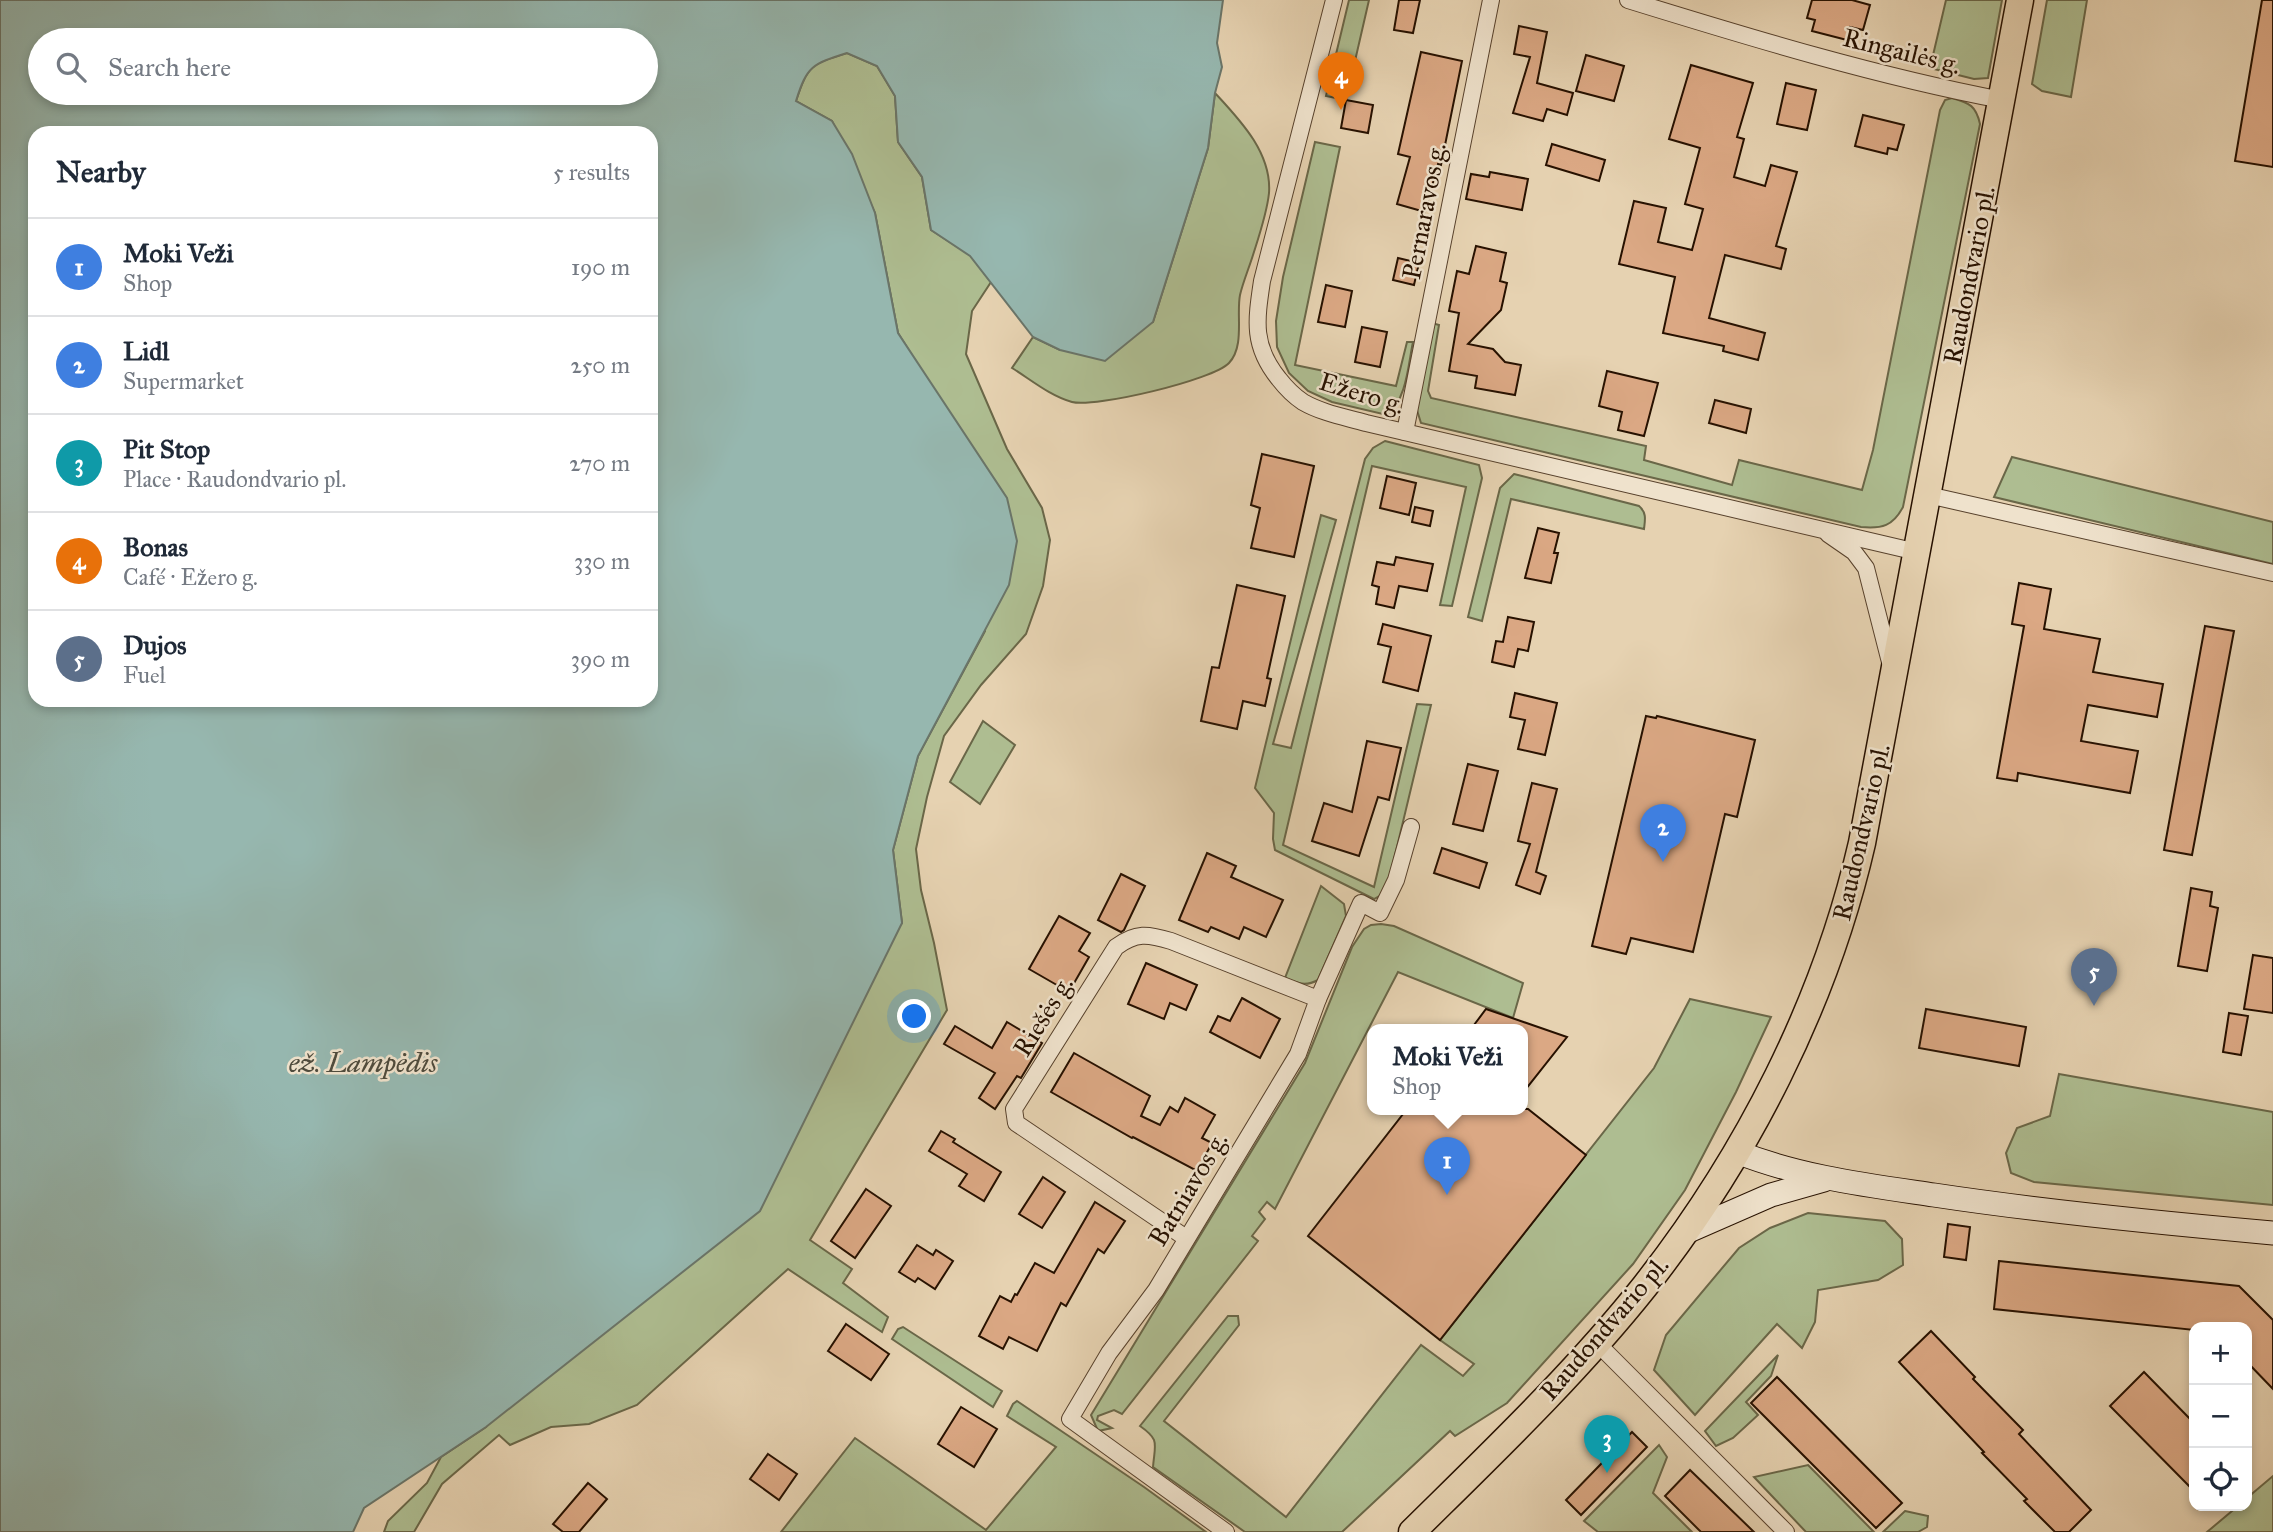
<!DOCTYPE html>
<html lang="en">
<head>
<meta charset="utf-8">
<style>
	:root { --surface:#fff; --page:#f2f2f3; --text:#1f2937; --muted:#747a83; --line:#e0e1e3; --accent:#1a73e8 }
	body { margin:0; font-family:"IM FELL Great Primer",serif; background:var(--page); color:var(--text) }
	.controls { position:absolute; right:21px; bottom:21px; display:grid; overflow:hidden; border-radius:14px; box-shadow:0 4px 10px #0003 }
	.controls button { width:63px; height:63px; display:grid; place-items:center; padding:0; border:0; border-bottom:2px solid var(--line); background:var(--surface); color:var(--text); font:35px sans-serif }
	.you { position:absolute; left:915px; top:1017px; width:24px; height:24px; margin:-18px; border:5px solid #fff; border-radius:50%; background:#1a73e8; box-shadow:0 0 0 10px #1a73e833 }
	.badge { display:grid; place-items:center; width:46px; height:46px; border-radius:50%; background:var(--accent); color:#fff; font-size:23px; font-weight:700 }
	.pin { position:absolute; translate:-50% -58px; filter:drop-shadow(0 2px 4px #0008) }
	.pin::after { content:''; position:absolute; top:37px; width:24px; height:21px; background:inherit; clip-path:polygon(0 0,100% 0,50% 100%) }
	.popup { position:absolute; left:1367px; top:1024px; width:161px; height:91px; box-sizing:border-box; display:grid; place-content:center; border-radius:14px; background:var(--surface); filter:drop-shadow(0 2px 5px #0005); font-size:23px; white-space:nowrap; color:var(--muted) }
	.popup b { font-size:26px; color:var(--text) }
	.popup::after { content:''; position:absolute; left:50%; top:100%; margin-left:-14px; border:14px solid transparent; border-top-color:var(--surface) }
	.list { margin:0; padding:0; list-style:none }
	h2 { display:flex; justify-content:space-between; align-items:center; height:91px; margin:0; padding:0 28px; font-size:30px }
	h2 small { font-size:23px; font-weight:400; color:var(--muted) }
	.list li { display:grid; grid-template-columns:46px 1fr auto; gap:21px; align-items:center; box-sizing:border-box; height:98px; padding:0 28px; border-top:2px solid var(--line) }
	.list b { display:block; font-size:26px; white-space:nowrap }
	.list p { margin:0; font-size:23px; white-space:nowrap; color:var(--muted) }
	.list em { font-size:23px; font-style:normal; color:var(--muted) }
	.icon { flex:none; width:38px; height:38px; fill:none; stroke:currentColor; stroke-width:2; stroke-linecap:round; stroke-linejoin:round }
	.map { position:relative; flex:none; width:2273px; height:1532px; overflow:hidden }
	.search { position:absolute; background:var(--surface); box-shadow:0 4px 10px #0003; left:28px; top:28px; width:630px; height:77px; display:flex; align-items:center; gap:18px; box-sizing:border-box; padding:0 24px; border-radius:38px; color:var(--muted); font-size:26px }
	.panel { position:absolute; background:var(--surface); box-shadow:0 4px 10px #0003; left:28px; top:126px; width:630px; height:581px; border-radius:21px }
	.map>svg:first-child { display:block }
</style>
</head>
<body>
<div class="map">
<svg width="2273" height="1532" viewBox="0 0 2273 1532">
	<rect width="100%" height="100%" fill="#e6d2b1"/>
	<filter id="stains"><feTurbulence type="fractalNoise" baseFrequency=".00286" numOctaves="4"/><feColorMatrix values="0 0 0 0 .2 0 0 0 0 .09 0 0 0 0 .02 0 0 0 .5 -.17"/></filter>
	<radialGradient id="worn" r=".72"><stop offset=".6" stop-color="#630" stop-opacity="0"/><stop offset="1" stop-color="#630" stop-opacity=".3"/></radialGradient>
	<g fill="#aebd91" stroke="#6a6748" stroke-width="2">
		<polygon points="1349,0 1369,0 1346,100 1326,96"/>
		<polygon points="1946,0 2002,0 1988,78 1974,79 1930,68"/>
		<polygon points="2047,0 2087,0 2071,97 2042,91 2032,84"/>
		<path d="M847 53 877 66 895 96 898 142 922 177 931 230 970 255 991 282 972 311 966 354 1007 449 1042 508 1050 540 1043 586 1026 634 981 685 944 736 927 797 916 849 921 890 934 943 947 1010 810 1240 852 1269 843 1283 888 1317 882 1332 788 1269 637 1405 589 1424 551 1427 510 1445 499 1435 442 1484 414 1532H384L388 1521 427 1483 441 1457 486 1427 902 923 893 850 918 756 985 631 935 392 898 333 875 213 832 121 796 101C808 65 811 64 847 53Z"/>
		<path d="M1215 93C1240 120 1272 153 1269 193 1267 213 1259 236 1253 255 1249 268 1243 282 1240 295 1236 315 1245 346 1229 363 1213 380 1095 408 1072 402 1050 396 1030 379 1012 368L1033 337 1060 350 1153 322 1208 148Z"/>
		<path d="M1952 98C1970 103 1976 106 1980 124L1903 507C1893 526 1882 529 1861 527L1421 423 1416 407 1432 323 1439 325 1428 391 1431 398 1646 446 1644 460 1732 485 1739 460 1862 490 1873 450 1940 110 1945 100Z"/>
		<path d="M1315 142 1340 147 1295 365 1396 386 1407 342H1413C1408 365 1407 399 1387 415L1332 402 1308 391 1289 373 1277 347 1276 321 1283 277Z"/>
		<polygon points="1385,441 1479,465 1482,478 1452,606 1440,605 1466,487 1372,466 1283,845 1374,887 1417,704 1431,705 1390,876 1383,894 1374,899 1275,850 1273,839 1274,813 1255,788 1321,515 1336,520 1273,744 1291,748 1365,459 1373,448"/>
		<polygon points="2012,457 2273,522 2273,564 1994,497"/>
		<path d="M1514 474 1639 506C1647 513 1645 520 1644 529L1511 499 1482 621 1468 617 1500 488Z"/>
		<polygon points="983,721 1015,745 980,804 950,782"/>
		<path d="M1321 886 1344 904 1346 916 1318 980C1305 987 1297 983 1285 978Z"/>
		<polygon points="1381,924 1394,926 1523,983 1513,1018 1398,972 1275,1209 1267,1202 1259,1212 1265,1219 1252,1236 1258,1241 1122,1414 1114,1410 1098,1416 1097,1420 1112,1428 1098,1431 1091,1415 1305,1063 1352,947 1364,929 1371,925"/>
		<path d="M1690 999 1771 1017 1736 1092 1685 1190 1633 1264 1507 1403 1455 1436 1450 1431 1342 1532H1245L1153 1467C1155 1443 1160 1440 1140 1426L1228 1316H1238L1239 1325 1164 1421 1286 1517 1421 1345 1463 1376 1474 1364 1440 1340 1654 1068Z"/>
		<polygon points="2059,1074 2273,1112 2273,1205 2034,1182 2011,1173 2006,1153 2017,1128 2050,1116"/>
		<polygon points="1808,1213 1885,1221 1902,1239 1903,1265 1878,1280 1818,1290 1815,1322 1802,1348 1777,1324 1695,1415 1654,1370 1666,1335 1739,1248 1770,1228"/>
		<polygon points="903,1327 1002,1391 993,1407 892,1339 898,1329"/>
		<polygon points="1778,1355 1771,1376 1746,1402 1758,1415 1733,1438 1716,1446 1705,1431"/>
		<polygon points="1017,1401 1144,1487 1206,1532 781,1532 855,1438 986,1530 1056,1447 1007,1416 1013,1404"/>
		<polygon points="1659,1445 1667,1457 1653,1493 1692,1532 1598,1532 1584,1521"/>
		<polygon points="1808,1465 1874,1532 1806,1532 1754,1477"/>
		<polygon points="2273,1476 2273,1532 2207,1532 2238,1506 2247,1506 2247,1498"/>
		<polygon points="1905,1511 1928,1516 1927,1527 1918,1532 1883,1532"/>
	</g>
	<path fill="#96b7af" stroke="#6a7569" stroke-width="2" fill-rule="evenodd" d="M0 0H1223L1217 43 1222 67 1215 93 1208 148 1153 322 1105 361 1060 350 1033 337 970 256 931 230 922 177 898 142 895 96 877 66 847 53C812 64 807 66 796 101L832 121 852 154 875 213 898 333 1007 498 1017 541 1009 585 918 756 893 850 902 923 760 1211 486 1427 364 1508 353 1532H0ZM40 40H646V93H40ZM35 133H651V700H35Z"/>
	<g fill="#dba884" stroke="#271100" stroke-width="2">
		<polygon points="1399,0 1420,0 1413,33 1394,30"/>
		<polygon points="1812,0 1852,0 1870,5 1863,30 1850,27 1847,40 1812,31 1815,20 1807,18"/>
		<polygon points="2262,0 2273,0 2273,167 2235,161"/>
		<polygon points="1519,26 1547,32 1537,83 1573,93 1567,115 1547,109 1543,121 1513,113 1530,57 1514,54"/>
		<polygon points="1421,52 1462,61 1441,165 1438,164 1425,212 1397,204 1410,157 1398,154"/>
		<polygon points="1586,55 1624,66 1614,101 1576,91"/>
		<polygon points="1691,65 1753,83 1737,137 1744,139 1734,177 1765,186 1771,165 1797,172 1776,246 1786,249 1781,269 1725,255 1709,318 1765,333 1758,360 1723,351 1724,346 1663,333 1675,277 1619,264 1634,201 1666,208 1658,242 1692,250 1703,209 1685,204 1700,148 1669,139"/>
		<polygon points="1786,83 1816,90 1807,130 1777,124"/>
		<polygon points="1346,100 1373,105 1368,133 1341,128"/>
		<polygon points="1863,115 1904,125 1897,150 1888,148 1887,154 1855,146"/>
		<polygon points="1552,144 1605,160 1599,181 1546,165"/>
		<polygon points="1490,172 1528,179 1522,210 1466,199 1471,174 1489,177"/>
		<polygon points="1476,246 1506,253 1500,281 1507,283 1501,310 1468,344 1493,349 1505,362 1521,365 1515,395 1475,388 1477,376 1449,371 1459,313 1449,311 1457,271 1469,274"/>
		<polygon points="1398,258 1419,263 1414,285 1393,280"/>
		<polygon points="1326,285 1352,291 1345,327 1318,322"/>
		<polygon points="1362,327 1387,332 1380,367 1355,362"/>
		<polygon points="1607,371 1658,383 1644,436 1618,430 1622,412 1599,406"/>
		<polygon points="1715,400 1751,409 1746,433 1709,423"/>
		<polygon points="1262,454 1314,466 1294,557 1251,548 1260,508 1251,505"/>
		<polygon points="1387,476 1416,483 1409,515 1380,508"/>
		<polygon points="1415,507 1433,511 1430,526 1412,522"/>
		<polygon points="1538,528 1559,533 1554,553 1558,553 1551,583 1525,578"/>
		<polygon points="1396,557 1433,564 1427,591 1399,586 1394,608 1376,604 1379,587 1372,585 1377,562 1394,565"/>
		<polygon points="2019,583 2051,589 2044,629 2100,639 2093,672 2163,684 2157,717 2088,705 2081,741 2138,751 2130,793 2018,773 2017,781 1997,778 2024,626 2012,624"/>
		<polygon points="1237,585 1285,596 1267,678 1271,679 1265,706 1243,701 1237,729 1201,721 1212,667 1219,668"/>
		<polygon points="1508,617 1534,622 1528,651 1518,649 1514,667 1492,662 1496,641 1503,642"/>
		<polygon points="1383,624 1431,636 1418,691 1383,682 1391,647 1378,644"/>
		<polygon points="2205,626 2234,631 2192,855 2164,850"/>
		<polygon points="1515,693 1557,703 1545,755 1518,749 1525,720 1510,717"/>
		<polygon points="1646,716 1656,718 1657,716 1755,740 1737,817 1725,814 1693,952 1631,938 1626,954 1592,946"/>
		<polygon points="1367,741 1401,748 1389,800 1378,797 1359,856 1312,841 1324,803 1352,812"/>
		<polygon points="1468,764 1498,771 1483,831 1453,824"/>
		<polygon points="1532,783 1557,789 1536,872 1546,876 1540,894 1516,885 1530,844 1518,841"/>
		<polygon points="1442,848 1487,863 1479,888 1434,873"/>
		<polygon points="1207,853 1236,866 1231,877 1283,900 1266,937 1244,927 1239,939 1211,927 1208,932 1179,920"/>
		<polygon points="1121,874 1145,886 1124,930 1121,932 1098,920"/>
		<polygon points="2191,888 2212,892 2210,906 2218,908 2207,971 2178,966"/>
		<polygon points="1059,916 1090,933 1079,951 1089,957 1069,992 1029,969"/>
		<polygon points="2253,955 2273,958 2273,1013 2244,1009"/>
		<polygon points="1146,963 1197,985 1186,1010 1170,1003 1164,1019 1128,1004"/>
		<polygon points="1242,998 1280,1019 1260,1058 1210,1032 1218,1016 1230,1021"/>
		<polygon points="1486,1009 1567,1037 1522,1094 1522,1029 1471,1029"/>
		<polygon points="1926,1009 2026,1027 2019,1066 1919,1048"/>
		<polygon points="2229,1013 2248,1016 2241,1055 2223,1052"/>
		<polygon points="1007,1022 1042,1043 1021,1078 1017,1076 995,1109 979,1098 995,1073 944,1044 955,1026 992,1048"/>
		<polygon points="1074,1053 1150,1096 1141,1116 1160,1125 1170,1107 1178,1112 1185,1098 1215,1115 1202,1138 1212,1143 1197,1171 1133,1137 1132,1138 1051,1092"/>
		<polygon points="1407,1109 1528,1109 1586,1155 1440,1340 1308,1236"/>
		<polygon points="941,1131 955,1139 953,1142 1001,1172 984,1201 959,1186 967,1174 929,1151"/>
		<polygon points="1043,1177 1065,1192 1042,1228 1019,1214"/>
		<polygon points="866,1189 891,1206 855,1258 831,1241"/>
		<polygon points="1095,1202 1125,1221 1104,1253 1098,1249 1066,1306 1061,1303 1037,1351 1009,1337 1003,1349 979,1336 1000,1296 1011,1302 1015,1294 1017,1295 1035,1263 1054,1273"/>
		<polygon points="1948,1224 1970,1227 1966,1260 1944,1257"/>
		<polygon points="917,1245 933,1255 936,1250 953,1261 935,1289 918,1278 915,1282 899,1272"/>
		<polygon points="1999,1261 2239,1286 2273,1320 2273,1389 2247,1362 2247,1327 2194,1327 2194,1330 1994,1309"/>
		<polygon points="846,1324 889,1354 871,1380 828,1351"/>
		<polygon points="1931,1331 1975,1377 1973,1379 2023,1430 2019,1434 2091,1510 2069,1532 2055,1532 2024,1501 2027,1499 1982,1453 1984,1452 1899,1362"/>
		<polygon points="2144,1372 2194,1423 2194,1491 2110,1406"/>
		<polygon points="1777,1377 1902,1503 1876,1528 1751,1403"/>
		<polygon points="961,1407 997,1429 974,1467 938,1444"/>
		<polygon points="1632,1432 1647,1447 1581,1515 1566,1500"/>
		<polygon points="768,1454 797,1474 779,1500 750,1479"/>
		<polygon points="1690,1470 1754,1532 1701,1532 1665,1496"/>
		<polygon points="588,1483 607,1499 579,1532 563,1532 553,1524"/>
	</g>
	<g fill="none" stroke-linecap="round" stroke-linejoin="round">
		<g stroke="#57412c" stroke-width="18">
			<g id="street">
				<path d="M1334 0 1262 281C1256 321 1252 346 1279 379 1286 388 1294 396 1303 402 1322 413 1345 417 1366 423L1917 552"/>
				<path d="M1628 0C1751 38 1876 76 2002 100"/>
				<polyline points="1405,432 1491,0"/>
				<polyline points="1928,495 2273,573"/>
				<polyline points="1828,534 1854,552 1866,568 1891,666"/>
				<path d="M1186 1238 1016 1123 1014 1109 1116 947C1136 932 1148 934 1171 941L1318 999"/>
				<polyline points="1597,1343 1786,1532"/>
				<polyline points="1226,1532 1070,1419 1109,1353 1156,1290 1298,1054 1318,999 1361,903 1380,913 1396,880 1411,827"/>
			</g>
		</g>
		<g stroke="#271100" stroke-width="25">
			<g id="secondary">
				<path d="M1737 1152C1800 1177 1866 1185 1934 1195 2046 1212 2160 1223 2273 1233"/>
				<polyline points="1684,1233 1771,1195 1824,1180"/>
			</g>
		</g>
		<g stroke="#271100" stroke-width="29">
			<path id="primary" d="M1412 1532C1492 1453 1575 1374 1645 1286 1747 1156 1825 1004 1862 843L2020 0"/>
		</g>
		<use href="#street" stroke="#efe2cc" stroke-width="16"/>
		<use href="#secondary" stroke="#efe2cc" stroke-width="23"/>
		<use href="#primary" stroke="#e6d2b1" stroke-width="26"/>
	</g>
	<g text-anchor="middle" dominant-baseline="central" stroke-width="5" stroke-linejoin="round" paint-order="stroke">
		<g font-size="26" fill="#271100" stroke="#efe2cc">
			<text transform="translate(1902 51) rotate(14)">Ringailės g.</text>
			<text transform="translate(1424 211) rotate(-79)">Pernaravos g.</text>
			<text transform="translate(1969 275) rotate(-79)">Raudondvario pl.</text>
			<text transform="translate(1362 393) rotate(17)">Ežero g.</text>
			<text transform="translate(1861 832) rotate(-77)">Raudondvario pl.</text>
			<text transform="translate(1043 1016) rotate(-58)">Riešės g.</text>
			<text transform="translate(1188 1189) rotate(-59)">Batniavos g.</text>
			<text transform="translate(1604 1328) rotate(-49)">Raudondvario pl.</text>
		</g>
		<g font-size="28" font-style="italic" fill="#4e4b3d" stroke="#efe2cc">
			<text x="363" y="1062">ež. Lampėdis</text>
		</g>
	</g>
	<rect width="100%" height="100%" filter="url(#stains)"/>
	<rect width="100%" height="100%" fill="url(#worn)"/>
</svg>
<div class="controls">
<button>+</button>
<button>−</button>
<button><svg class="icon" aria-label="locate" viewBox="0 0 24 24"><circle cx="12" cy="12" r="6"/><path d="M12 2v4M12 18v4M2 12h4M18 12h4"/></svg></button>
</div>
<div class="you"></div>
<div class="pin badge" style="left:1447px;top:1195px;background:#3f7fe0">1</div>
<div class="popup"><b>Moki Veži</b>Shop</div>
<div class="pin badge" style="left:1663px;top:862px;background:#3f7fe0">2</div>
<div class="pin badge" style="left:1607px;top:1473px;background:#0f9aa8">3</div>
<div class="pin badge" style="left:1341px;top:110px;background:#e8710a">4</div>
<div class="pin badge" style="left:2094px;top:1006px;background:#5c6f8a">5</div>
<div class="search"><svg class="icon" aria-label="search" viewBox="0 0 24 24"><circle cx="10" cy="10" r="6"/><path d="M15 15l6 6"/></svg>Search here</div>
<section class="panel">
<h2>Nearby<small>5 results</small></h2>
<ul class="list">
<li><span class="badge" style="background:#3f7fe0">1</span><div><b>Moki Veži</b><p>Shop</p></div><em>190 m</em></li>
<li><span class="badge" style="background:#3f7fe0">2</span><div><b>Lidl</b><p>Supermarket</p></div><em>250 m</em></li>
<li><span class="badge" style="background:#0f9aa8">3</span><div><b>Pit Stop</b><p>Place · Raudondvario pl.</p></div><em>270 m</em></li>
<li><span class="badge" style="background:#e8710a">4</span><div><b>Bonas</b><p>Café · Ežero g.</p></div><em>330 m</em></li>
<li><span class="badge" style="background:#5c6f8a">5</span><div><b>Dujos</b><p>Fuel</p></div><em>390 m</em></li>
</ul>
</section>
</div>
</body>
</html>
